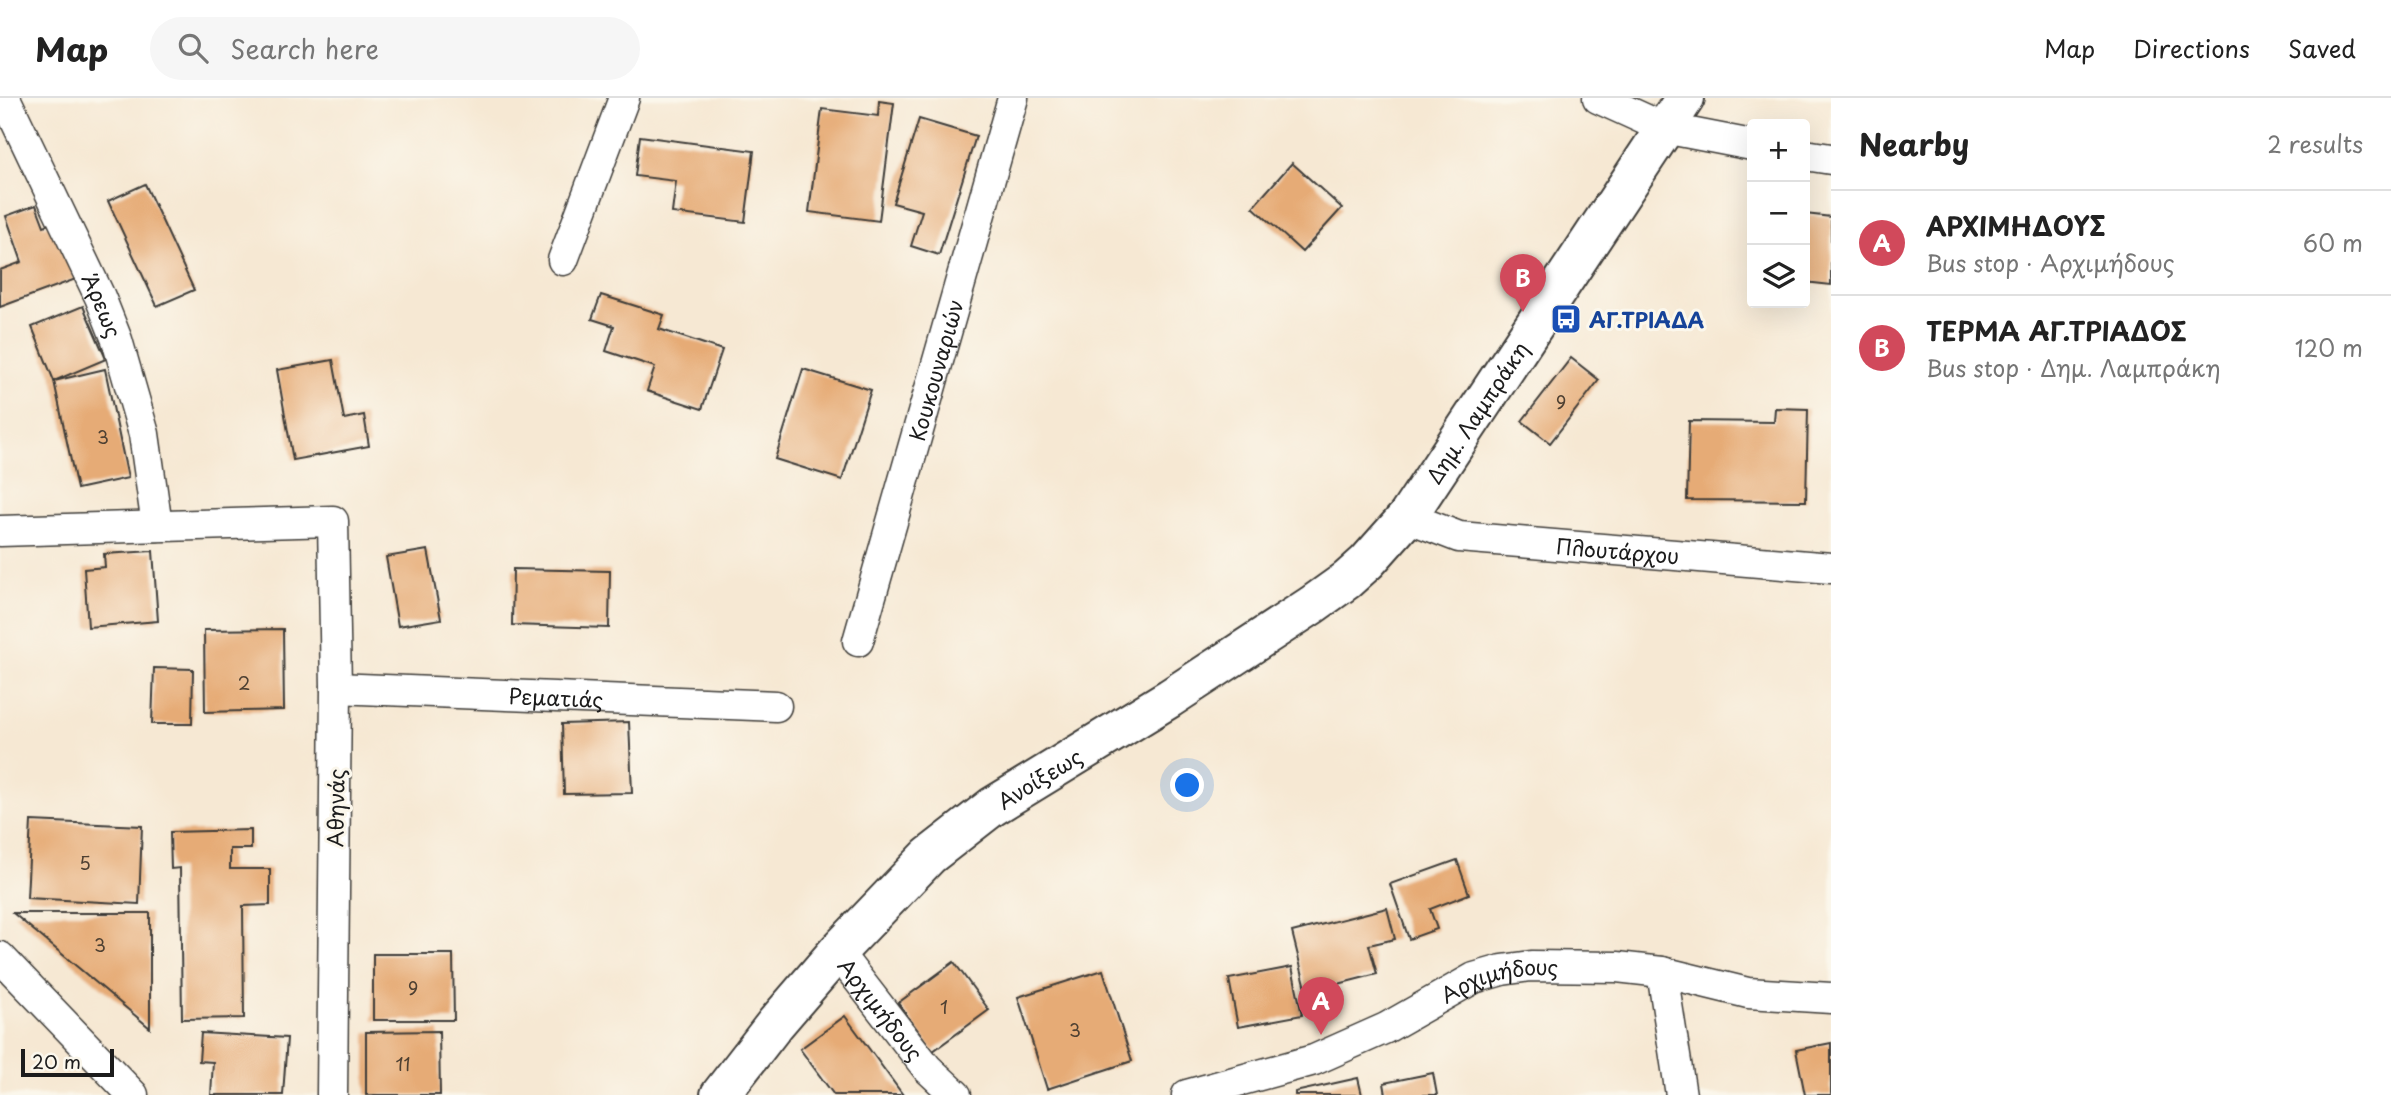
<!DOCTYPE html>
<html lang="en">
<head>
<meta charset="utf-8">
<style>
	:root { --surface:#fff; --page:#f6f6f6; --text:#222; --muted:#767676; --line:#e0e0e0; --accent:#d1495b }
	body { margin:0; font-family:"Playpen Sans",sans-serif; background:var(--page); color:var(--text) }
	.controls { position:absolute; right:21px; top:21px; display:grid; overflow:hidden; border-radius:7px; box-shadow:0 7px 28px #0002 }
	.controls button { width:63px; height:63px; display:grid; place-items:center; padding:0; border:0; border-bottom:2px solid var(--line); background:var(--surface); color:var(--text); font:35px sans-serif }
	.scale { position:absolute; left:21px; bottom:18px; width:93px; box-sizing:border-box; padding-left:7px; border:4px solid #1c1c1c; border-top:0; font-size:19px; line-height:24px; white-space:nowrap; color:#1c1c1c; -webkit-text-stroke:5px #fbf7ec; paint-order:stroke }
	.you { position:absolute; left:1188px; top:688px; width:24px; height:24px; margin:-18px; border:5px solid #fff; border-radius:50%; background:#1a73e8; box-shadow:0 0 0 10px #1a73e833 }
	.badge { display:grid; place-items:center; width:46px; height:46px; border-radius:50%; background:var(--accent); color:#fff; font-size:23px; font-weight:700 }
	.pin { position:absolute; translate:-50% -58px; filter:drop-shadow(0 2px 4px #0008) }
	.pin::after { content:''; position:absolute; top:37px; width:24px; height:21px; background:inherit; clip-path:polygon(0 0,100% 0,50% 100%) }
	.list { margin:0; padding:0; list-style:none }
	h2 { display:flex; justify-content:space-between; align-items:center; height:91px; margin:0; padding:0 28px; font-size:30px }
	h2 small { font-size:23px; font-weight:400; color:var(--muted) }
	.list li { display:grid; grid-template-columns:46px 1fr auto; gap:21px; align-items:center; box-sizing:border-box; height:105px; padding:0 28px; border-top:2px solid var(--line) }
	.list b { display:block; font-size:26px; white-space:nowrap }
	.list p { margin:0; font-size:23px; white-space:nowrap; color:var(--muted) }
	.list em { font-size:23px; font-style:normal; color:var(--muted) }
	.icon { flex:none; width:38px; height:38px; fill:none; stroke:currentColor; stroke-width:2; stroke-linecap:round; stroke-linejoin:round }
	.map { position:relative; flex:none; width:1831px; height:997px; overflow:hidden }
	header { display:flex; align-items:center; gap:42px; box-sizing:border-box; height:98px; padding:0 35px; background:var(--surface); border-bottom:2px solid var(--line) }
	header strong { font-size:33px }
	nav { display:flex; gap:38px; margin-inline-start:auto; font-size:24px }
	.search { width:490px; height:63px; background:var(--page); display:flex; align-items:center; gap:18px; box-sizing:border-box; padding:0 24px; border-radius:38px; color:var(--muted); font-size:26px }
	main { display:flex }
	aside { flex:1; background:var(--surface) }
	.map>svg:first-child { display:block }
</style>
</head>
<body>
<header>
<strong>Map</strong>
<div class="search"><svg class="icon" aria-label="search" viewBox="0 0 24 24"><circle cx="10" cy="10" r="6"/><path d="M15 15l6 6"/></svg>Search here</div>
<nav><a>Map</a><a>Directions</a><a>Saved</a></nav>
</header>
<main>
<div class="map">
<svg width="1831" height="997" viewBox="0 0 1831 997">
	<rect width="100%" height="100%" fill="#fbf7ec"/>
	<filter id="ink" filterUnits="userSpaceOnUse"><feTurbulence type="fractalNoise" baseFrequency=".0143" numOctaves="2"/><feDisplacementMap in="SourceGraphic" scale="14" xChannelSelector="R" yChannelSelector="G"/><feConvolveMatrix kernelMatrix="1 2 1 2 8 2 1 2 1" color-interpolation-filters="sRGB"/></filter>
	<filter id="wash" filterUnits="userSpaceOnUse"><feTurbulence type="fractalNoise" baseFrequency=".00686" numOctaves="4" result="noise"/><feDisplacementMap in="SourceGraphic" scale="28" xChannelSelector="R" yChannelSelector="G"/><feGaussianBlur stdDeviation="1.57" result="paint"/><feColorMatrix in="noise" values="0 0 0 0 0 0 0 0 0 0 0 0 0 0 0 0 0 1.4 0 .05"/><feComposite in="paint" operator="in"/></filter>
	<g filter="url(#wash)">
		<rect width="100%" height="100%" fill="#f6e8d3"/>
		<g id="blocks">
			<g fill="#e6ab76">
				<polygon points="879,3 894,5 879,123 809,114 822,11 878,18"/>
				<polygon points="919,21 976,38 939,157 911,148 922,113 893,105"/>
				<polygon points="640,38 754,53 745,124 672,115 676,83 635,78"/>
				<polygon points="1292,65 1342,110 1302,154 1253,109"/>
				<polygon points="145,86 194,192 157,208 108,103"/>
				<polygon points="36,107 44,128 55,124 76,181 0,209 0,172 22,164 6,118"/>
				<polygon points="1805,116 1831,119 1831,187 1805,184"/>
				<polygon points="601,197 664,217 659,231 722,252 702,311 647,293 655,269 606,253 614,228 592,221"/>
				<polygon points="83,208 106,261 54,283 32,229"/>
				<polygon points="1571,260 1599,282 1550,345 1522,323"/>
				<polygon points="333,262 344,321 364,317 369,348 293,362 277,272"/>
				<polygon points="105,271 128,380 77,391 54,283"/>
				<polygon points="803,271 871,292 842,382 775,361"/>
				<polygon points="1775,310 1808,311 1806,403 1687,402 1689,323 1774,324"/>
				<polygon points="428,452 441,521 398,528 386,459"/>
				<polygon points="153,453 158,523 88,529 84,471 105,469 104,456"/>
				<polygon points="513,471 610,473 609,530 512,527"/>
				<polygon points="283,531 284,612 205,614 204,532"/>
				<polygon points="154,570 193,571 192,626 152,626"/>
				<polygon points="629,624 632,695 564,696 562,626"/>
				<polygon points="31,723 142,728 139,806 27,800"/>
				<polygon points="251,732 251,751 230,751 230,771 270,771 270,807 243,808 244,920 182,921 180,770 171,771 170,734"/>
				<polygon points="1457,762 1469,796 1430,811 1437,831 1409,841 1390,786"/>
				<polygon points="1387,810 1395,841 1369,847 1377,876 1307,894 1292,834"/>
				<polygon points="13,815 150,815 150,930 87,877"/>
				<polygon points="373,856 453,856 454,922 373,922"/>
				<polygon points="954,864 989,912 933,953 898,905"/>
				<polygon points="1292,869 1302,917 1238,929 1229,881"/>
				<polygon points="1103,872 1132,963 1047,991 1018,899"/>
				<polygon points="845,918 903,997 834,997 800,951"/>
				<polygon points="439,933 440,997 366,997 366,934"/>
				<polygon points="201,935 287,940 283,997 211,997 213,964 199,963"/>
				<polygon points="1831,945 1831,997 1805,997 1796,952"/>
				<polygon points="1433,975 1437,997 1386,997 1384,985"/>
				<polygon points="1358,980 1362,997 1295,997 1295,994"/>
			</g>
		</g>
	</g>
	<g filter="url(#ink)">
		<use href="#blocks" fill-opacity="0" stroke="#3d3b37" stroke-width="2"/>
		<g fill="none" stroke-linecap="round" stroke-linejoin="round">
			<g stroke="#3d3b37" stroke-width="33">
				<g id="minor">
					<path id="s1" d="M5 0 100 199 117 242 144 336 157 428"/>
					<polyline points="1598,0 1664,30 1752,47"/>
					<polyline points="1805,57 1831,61"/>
					<polyline points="563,162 624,0"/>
					<path id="s2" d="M1407 419 1459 439 1831 470"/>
					<polyline points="0,433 333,423 336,590 332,997"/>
					<path id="s3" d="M858 543 1013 0"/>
					<path id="s4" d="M336 590 776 608"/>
					<path id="s5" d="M837 854 927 970 956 997"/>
					<polyline points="0,859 133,997"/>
					<polyline points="1662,874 1681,997"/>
					<path id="s6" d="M1187 997 1314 962 1386 930 1474 880 1502 872 1531 868 1617 869 1662 874 1748 895 1831 900"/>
				</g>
			</g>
			<g stroke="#3d3b37" stroke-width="42">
				<g id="tertiary">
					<path id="s7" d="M720 997 775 926 837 854 929 758 992 709 1170 600 1312 507 1347 482 1367 464 1407 419 1685 0"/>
				</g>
			</g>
			<use href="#minor" stroke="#fff" stroke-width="30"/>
			<use href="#tertiary" stroke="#fff" stroke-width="38"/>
		</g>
	</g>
	<defs>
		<g id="bus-square" transform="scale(1.575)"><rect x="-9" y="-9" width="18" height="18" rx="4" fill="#1a4fb4" stroke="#fbf7ec"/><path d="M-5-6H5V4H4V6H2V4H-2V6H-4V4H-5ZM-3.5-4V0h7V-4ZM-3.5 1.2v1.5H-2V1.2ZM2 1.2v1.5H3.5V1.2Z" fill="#fff"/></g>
	</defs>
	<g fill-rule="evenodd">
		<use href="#bus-square" x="1566" y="221"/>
	</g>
	<g text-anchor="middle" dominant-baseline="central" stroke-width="6" stroke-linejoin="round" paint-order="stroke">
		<g font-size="18" fill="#4e4032">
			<text x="1561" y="303">9</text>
			<text x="103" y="338">3</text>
			<text x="244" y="584">2</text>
			<text x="85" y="764">5</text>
			<text x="100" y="846">3</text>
			<text x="413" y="889">9</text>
			<text x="944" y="908">1</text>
			<text x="1075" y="931">3</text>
			<text x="403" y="965">11</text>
		</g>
		<g font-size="21" fill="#1c1c1c" stroke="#fbf7ec">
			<text stroke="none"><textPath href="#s1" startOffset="229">Άρεως</textPath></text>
			<text stroke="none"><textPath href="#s3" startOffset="282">Κουκουναριών</textPath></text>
			<text stroke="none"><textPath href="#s7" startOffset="1032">Δημ. Λαμπράκη</textPath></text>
			<text stroke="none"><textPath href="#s2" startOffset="215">Πλουτάρχου</textPath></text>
			<text stroke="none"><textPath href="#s4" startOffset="220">Ρεματιάς</textPath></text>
			<text stroke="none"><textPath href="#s7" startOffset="453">Ανοίξεως</textPath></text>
			<text transform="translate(335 710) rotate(-89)">Αθηνάς</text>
			<text stroke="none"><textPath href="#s6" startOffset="336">Αρχιμήδους</textPath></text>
			<text stroke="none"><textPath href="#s5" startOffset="72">Αρχιμήδους</textPath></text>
		</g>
		<g font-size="21" font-weight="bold" fill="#164399" stroke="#fbf7ec" text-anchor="start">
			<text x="1589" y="221">ΑΓ.ΤΡΙΑΔΑ</text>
		</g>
	</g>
</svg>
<div class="controls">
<button>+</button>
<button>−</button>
<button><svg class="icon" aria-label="layers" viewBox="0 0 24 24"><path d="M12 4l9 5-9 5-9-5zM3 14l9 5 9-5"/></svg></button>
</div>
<div class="scale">20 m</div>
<div class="you"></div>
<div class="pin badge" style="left:1321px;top:937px">A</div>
<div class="pin badge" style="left:1523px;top:214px">B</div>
</div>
<aside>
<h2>Nearby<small>2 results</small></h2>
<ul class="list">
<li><span class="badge">A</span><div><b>ΑΡΧΙΜΗΔΟΥΣ</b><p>Bus stop · Αρχιμήδους</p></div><em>60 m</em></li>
<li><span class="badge">B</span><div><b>ΤΕΡΜΑ ΑΓ.ΤΡΙΑΔΟΣ</b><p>Bus stop · Δημ. Λαμπράκη</p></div><em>120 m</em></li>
</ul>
</aside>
</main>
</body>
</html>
